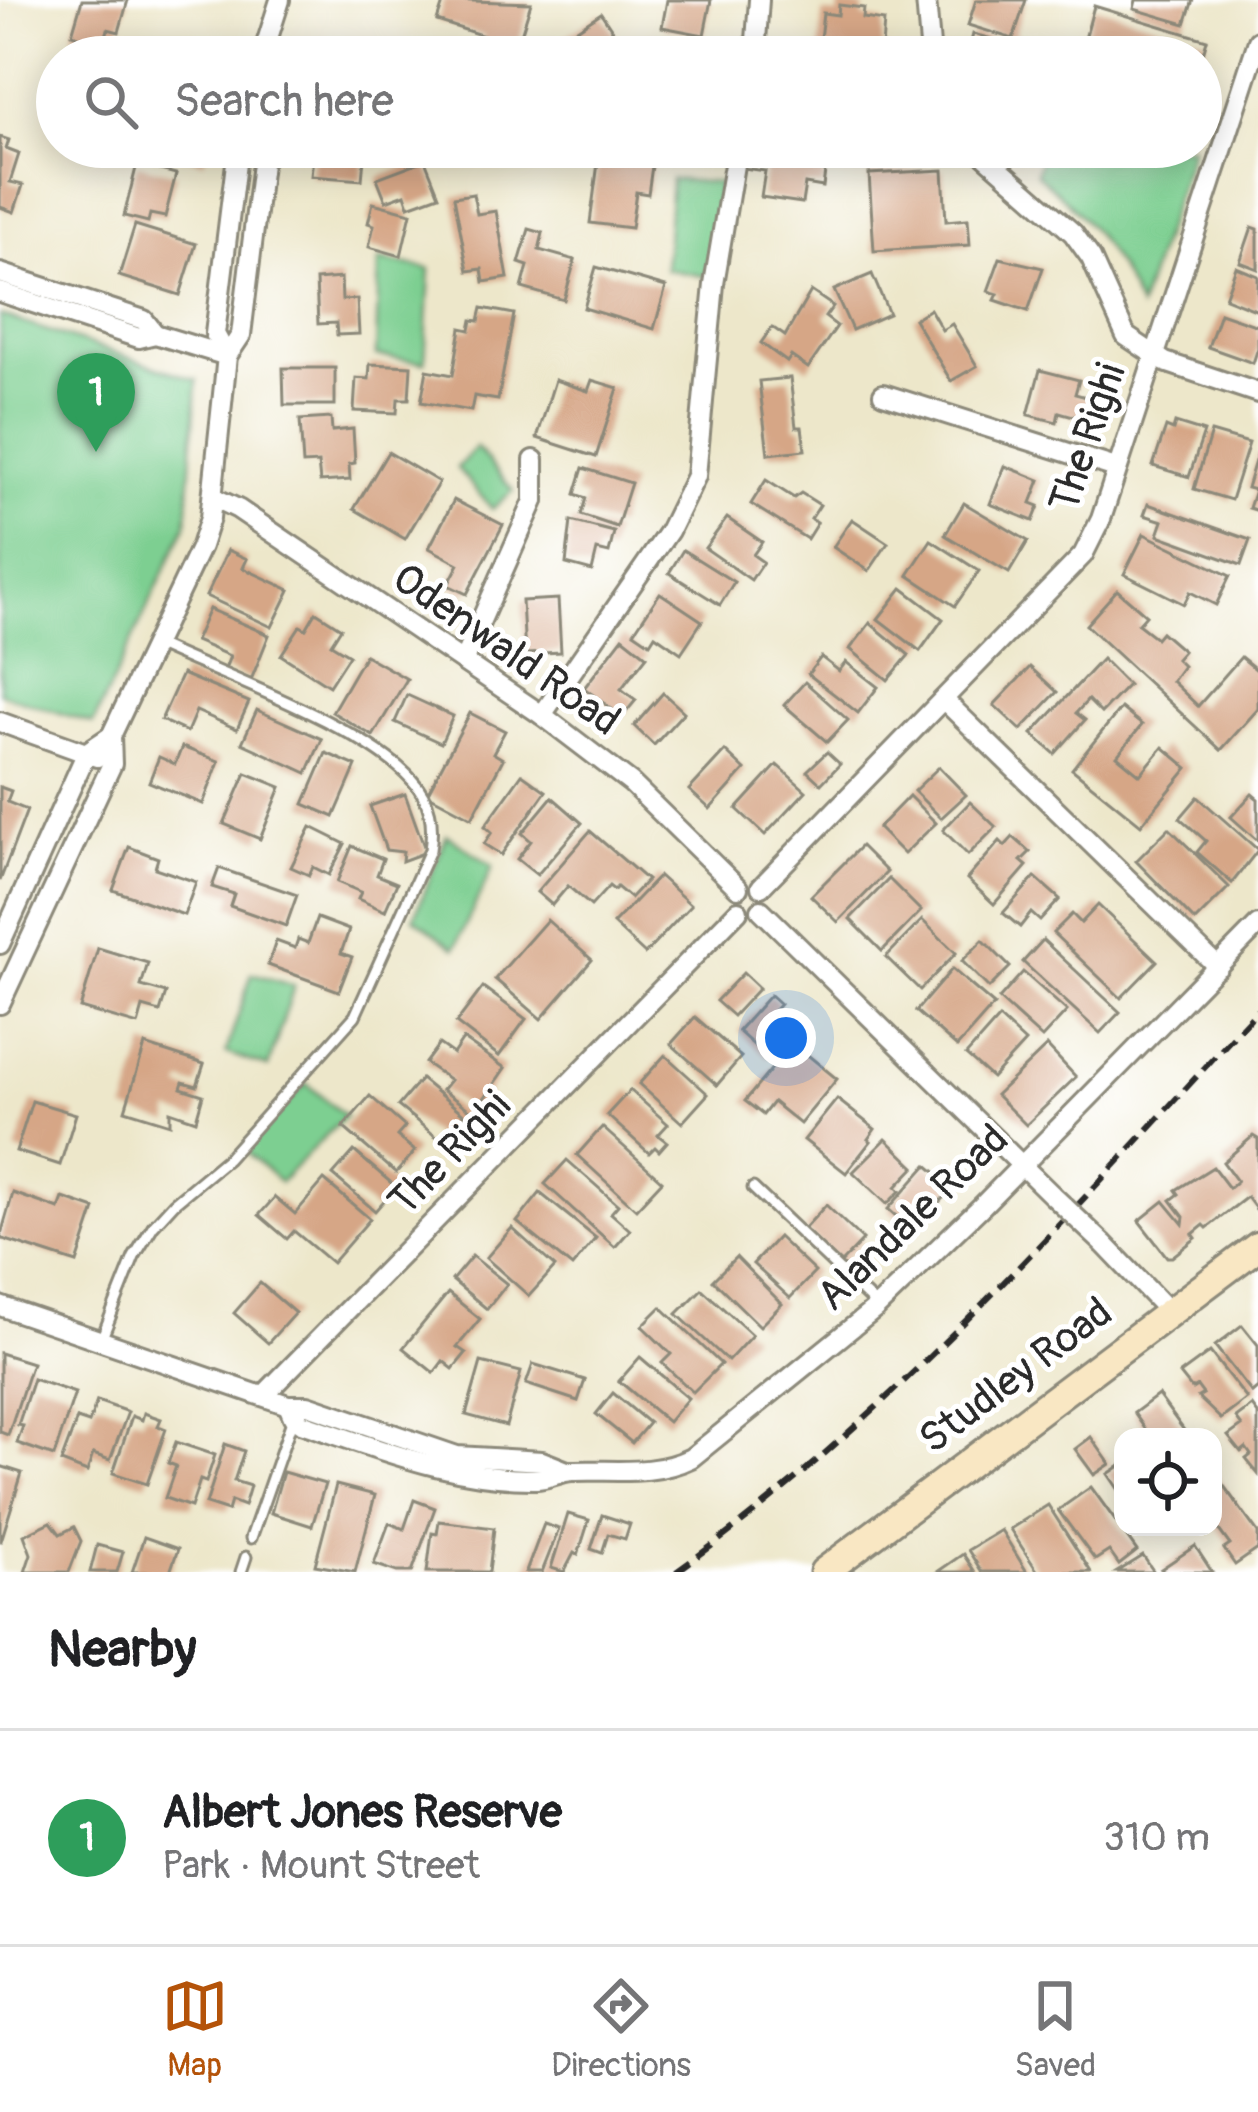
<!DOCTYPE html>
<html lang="en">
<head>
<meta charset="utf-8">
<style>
	:root { --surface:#fff; --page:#f2f2f2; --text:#202124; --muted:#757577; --line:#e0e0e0; --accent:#b45309 }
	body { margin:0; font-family:Pangolin,sans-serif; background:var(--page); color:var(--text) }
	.controls { position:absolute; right:36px; bottom:36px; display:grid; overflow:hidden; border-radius:24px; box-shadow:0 6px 30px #0003 }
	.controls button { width:108px; height:108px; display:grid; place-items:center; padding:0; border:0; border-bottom:3px solid var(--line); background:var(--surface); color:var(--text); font:60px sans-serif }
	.you { position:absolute; left:786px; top:1038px; width:42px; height:42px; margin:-30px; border:9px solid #fff; border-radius:50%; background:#1a73e8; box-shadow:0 0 0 18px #1a73e833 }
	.badge { display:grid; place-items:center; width:78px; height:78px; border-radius:50%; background:var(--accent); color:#fff; font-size:39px; font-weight:700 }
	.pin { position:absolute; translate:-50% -99px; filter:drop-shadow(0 3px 6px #0008) }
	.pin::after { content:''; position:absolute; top:63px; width:42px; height:36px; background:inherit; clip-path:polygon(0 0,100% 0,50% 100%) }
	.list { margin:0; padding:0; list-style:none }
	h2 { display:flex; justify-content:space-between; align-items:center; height:156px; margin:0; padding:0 48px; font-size:51px }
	h2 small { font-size:39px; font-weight:400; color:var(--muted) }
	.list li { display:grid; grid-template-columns:78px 1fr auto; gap:36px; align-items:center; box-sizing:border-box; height:216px; padding:0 48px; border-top:3px solid var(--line) }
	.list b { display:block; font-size:45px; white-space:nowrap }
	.list p { margin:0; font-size:39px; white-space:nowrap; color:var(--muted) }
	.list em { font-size:39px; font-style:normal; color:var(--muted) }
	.icon { flex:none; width:66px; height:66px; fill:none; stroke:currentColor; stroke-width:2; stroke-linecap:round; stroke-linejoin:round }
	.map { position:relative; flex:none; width:1258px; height:1572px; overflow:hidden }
	.search { position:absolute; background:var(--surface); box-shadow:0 6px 30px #0003; left:36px; right:36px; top:36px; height:132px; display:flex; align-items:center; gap:30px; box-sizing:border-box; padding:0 42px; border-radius:66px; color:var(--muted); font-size:45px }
	.sheet { height:372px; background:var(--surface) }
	nav { display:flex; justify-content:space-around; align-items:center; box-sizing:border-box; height:168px; border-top:3px solid var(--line); background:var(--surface); font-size:33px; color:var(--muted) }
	nav a { display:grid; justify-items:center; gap:6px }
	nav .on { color:var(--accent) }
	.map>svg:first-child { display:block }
</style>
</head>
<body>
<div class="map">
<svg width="1258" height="1572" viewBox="0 0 1258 1572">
	<rect width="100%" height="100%" fill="#fff"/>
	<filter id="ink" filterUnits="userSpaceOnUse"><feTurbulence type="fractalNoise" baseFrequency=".00833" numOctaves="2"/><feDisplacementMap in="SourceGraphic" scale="24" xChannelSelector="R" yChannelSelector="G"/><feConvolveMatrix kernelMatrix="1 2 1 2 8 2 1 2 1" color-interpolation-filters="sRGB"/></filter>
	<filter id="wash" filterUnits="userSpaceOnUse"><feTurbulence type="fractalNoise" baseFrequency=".004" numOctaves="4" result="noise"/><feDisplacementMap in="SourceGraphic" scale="48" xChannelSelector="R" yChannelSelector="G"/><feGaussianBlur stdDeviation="2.7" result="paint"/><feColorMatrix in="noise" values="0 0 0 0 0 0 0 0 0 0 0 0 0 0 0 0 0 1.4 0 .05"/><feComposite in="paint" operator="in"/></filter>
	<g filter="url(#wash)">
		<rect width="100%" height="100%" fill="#ede7ca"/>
		<g fill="#7dcf91" stroke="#547d5e" stroke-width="3">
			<path d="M1045 147H1192L1139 308C1114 252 1083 212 1036 173Z"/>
			<polygon points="671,179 719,183 708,277 665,269"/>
			<polygon points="379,260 430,269 425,362 376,356"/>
			<polygon points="0,315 197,380 187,523 93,724 0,693"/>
			<polygon points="476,447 513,491 492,509 457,468"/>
			<polygon points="447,835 493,866 455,948 414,918"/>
			<polygon points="252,973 294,986 268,1067 226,1053"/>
			<polygon points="306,1083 345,1116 280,1182 244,1150"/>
		</g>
		<g id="blocks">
			<g fill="#d6a686">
				<polygon points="82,0 128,0 119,32 108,29 104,44 72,34"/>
				<polygon points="444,0 531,3 514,57 478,55 484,36 437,21"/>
				<polygon points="667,0 711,0 704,35 662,27"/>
				<polygon points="976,0 1026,0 1013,39 968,25"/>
				<polygon points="1136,0 1193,0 1185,24 1134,9"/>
				<polygon points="839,5 864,8 863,18 884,21 882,47 888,48 887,57 818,57 823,13 838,15"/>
				<polygon points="1094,6 1207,40 1202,57 1080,57"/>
				<polygon points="601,13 618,39 609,45 617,57 535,57"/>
				<polygon points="973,34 996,40 991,57 967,57"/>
				<polygon points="142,39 199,56 199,57 136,57"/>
				<polygon points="0,137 9,140 6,149 19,154 10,182 23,185 14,212 0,207"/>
				<polygon points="149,147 207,147 204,162"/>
				<polygon points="314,147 365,147 362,180 311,176"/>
				<polygon points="631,147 668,147 666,161 653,159 648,194 636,192 631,228 590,223 600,148 631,152"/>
				<polygon points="746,147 828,147 823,187 805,184 802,203 761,197 765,171 743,168"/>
				<polygon points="425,160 439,195 409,206 405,194 386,201 377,178"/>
				<polygon points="137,164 176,174 165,217 150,214 148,222 124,216"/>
				<polygon points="943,170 946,221 968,219 970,245 874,251 869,174"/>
				<polygon points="473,194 477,214 496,211 508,278 484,282 482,269 468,271 454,197"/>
				<polygon points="373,203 411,213 401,256 369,247 374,225 368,223"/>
				<polygon points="135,225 196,244 180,295 119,276"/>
				<polygon points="1252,227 1258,229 1258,269 1240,262"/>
				<polygon points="529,229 543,233 539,250 575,260 564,300 522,288 528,266 519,263"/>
				<polygon points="1000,258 1043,268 1028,311 995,300 998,294 988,291"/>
				<polygon points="596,267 666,287 654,329 584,308"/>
				<polygon points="1236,267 1258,276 1258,311 1225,298"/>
				<polygon points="872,274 889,314 852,330 834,290"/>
				<polygon points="341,278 342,300 357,299 359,334 337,335 336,323 318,324 316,280"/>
				<polygon points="811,291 833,306 825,317 837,326 808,368 791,356 787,362 761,343 772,327 785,336"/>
				<polygon points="482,308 514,314 498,400 474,396 471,411 421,402 427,370 453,375 461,328 470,330 472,320 479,321"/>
				<polygon points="930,309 942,330 952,324 977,366 951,381 914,319"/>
				<polygon points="1220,313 1258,326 1258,348 1253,363 1208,347"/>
				<polygon points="370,364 411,366 409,399 398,399 397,413 354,411 356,378 369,379"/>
				<polygon points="283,368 335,368 335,405 284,405"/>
				<polygon points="1040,370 1079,380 1075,394 1090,398 1084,419 1059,412 1057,422 1028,415"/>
				<polygon points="790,378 796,427 802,427 805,450 768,454 759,381"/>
				<polygon points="555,380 588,391 592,380 618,388 596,457 537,438"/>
				<polygon points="331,418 332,431 353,429 355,463 349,464 350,480 320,482 318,463 303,464 300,420"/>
				<polygon points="1175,423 1204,432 1189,477 1153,466 1166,427 1173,430"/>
				<polygon points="1211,432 1249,443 1231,500 1194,489"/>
				<polygon points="388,452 439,482 405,539 354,509"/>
				<polygon points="1257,454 1258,454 1258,511 1249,508 1255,490 1247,488"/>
				<polygon points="1005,466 1040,480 1031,503 1039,506 1033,521 990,504"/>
				<polygon points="583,468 631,483 617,527 581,515 586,498 575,494"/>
				<polygon points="766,480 794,498 801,493 820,505 811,519 817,523 807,539 751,504"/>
				<polygon points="454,500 503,525 467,594 448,585 459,564 429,548"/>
				<polygon points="964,503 1028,541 1009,573 945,535"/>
				<polygon points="1148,504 1250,540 1241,565 1158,535 1163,521 1144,515"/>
				<polygon points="727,518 762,542 753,555 763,562 751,580 705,548"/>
				<polygon points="852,519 888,543 869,571 833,547"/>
				<polygon points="571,521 614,532 609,553 597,550 592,571 566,564"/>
				<polygon points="1144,534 1230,576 1216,605 1190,592 1184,604 1124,574"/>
				<polygon points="931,540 979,571 955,606 908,575"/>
				<polygon points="228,550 247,559 243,568 290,590 272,627 206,596"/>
				<polygon points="683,550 734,582 720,605 669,573"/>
				<polygon points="902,588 943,619 920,651 878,619"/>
				<polygon points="1117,590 1146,615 1138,624 1156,638 1161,632 1183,651 1176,659 1183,666 1172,681 1198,706 1241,657 1258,671 1258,709 1221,750 1086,625"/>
				<polygon points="660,593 702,621 681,653 655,635 650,643 634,632"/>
				<polygon points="558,599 561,652 525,654 522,601"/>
				<polygon points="209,609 269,635 251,680 225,669 230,656 195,641"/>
				<polygon points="316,612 341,628 331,644 349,655 329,686 281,655 300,626 306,629"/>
				<polygon points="870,623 909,655 888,680 850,649"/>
				<polygon points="623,637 647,656 621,689 636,700 622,717 584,688"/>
				<polygon points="365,655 407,679 373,736 332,712"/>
				<polygon points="821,657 839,671 846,662 878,687 858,713 808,674"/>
				<polygon points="1102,659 1128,685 1101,713 1088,700 1076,713 1085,720 1055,754 1032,734"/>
				<polygon points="1030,667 1057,692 1021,730 994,705"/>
				<polygon points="182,674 249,702 237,729 196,711 187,732 161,720"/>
				<polygon points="805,682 848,720 827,742 784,705"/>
				<polygon points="663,693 684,712 654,745 634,726"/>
				<polygon points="407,695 453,716 441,743 395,722"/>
				<polygon points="1121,708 1142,725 1117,756 1140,775 1163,747 1188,768 1141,825 1072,769"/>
				<polygon points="257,710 322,739 307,773 242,743"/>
				<polygon points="470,713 505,731 493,753 503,759 472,818 427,794"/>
				<polygon points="182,747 219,761 203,804 149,782 159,757 175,764"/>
				<polygon points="725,751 745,770 710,809 689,790"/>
				<polygon points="827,752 840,764 821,784 807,771"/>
				<polygon points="326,753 356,766 334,817 304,804"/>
				<polygon points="777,765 806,791 765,835 737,809"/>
				<polygon points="939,767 966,795 941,818 914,791"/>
				<polygon points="246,773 281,787 260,839 224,824"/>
				<polygon points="522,774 546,791 501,855 484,844 492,832 485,826"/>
				<polygon points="0,787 11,791 7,802 27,810 0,881"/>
				<polygon points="405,794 426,852 402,861 403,852 386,850 370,806"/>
				<polygon points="1252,794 1258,799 1258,841 1231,817"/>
				<polygon points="909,796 936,823 904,854 878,828"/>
				<polygon points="552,797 582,823 537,875 517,859 531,841 522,833"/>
				<polygon points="1198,797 1258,850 1232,883 1197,852 1206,841 1180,818"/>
				<polygon points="970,802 996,827 968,855 943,830"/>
				<polygon points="311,827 345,844 329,875 313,867 309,875 291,867"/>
				<polygon points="1169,828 1229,887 1195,921 1136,861"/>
				<polygon points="590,831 647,880 630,898 617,887 614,890 609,886 591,906 568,886 552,905 537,892"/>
				<polygon points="1013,837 1030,852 1021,861 1027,866 994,904 967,879 1000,841 1005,846"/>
				<polygon points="352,846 383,859 377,875 397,883 385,911 358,899 361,892 337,882"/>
				<polygon points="861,846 887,872 838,922 811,896"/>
				<polygon points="129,847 158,858 155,868 196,882 184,915 113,890"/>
				<polygon points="219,868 297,895 286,926 230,906 234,894 212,887"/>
				<polygon points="659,876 691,905 645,954 613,924"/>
				<polygon points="1035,877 1060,899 1040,921 1031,913 1020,927 1003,913"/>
				<polygon points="889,879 921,911 882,951 850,919"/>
				<polygon points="1098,905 1157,961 1121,998 1053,933 1072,914 1081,923"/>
				<polygon points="317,918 349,930 341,953 352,957 339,991 268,965 276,941 295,948 298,939 308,943"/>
				<polygon points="547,920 592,960 541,1019 495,979"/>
				<polygon points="922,920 956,953 920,990 886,957"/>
				<polygon points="983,940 1010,967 989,988 962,961"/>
				<polygon points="1043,940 1120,1012 1100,1033 1023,962"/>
				<polygon points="98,948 148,963 141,986 166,993 160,1012 143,1007 138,1025 80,1008"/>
				<polygon points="952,969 994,1005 957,1047 916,1011"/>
				<polygon points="1023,972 1067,1011 1042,1038 999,999"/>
				<polygon points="743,973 759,988 733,1016 716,1001"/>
				<polygon points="483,987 526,1019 499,1056 456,1023"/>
				<polygon points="770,995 780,1004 771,1014 791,1031 768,1058 738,1031"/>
				<polygon points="695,1017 741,1057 717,1085 671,1044"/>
				<polygon points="999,1018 1025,1042 992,1078 966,1055"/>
				<polygon points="463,1039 505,1068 474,1113 442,1090 450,1080 425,1063 439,1044 453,1054"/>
				<polygon points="793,1043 837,1079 800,1124 773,1102 763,1115 745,1101"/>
				<polygon points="145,1045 204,1064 197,1086 183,1082 181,1088 203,1095 196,1120 170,1111 170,1124 125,1110"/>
				<polygon points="1047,1046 1076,1077 1026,1125 996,1095"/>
				<polygon points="665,1055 708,1094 682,1123 639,1084"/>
				<polygon points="421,1079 466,1116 444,1143 398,1106"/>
				<polygon points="630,1090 668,1124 658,1135 667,1142 659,1151 655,1147 649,1153 607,1115"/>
				<polygon points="370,1096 405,1127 397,1136 415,1151 396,1173 343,1127"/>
				<polygon points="837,1099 875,1129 868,1139 871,1141 846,1173 804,1140"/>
				<polygon points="32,1101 76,1114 60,1165 16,1151"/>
				<polygon points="602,1127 662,1181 636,1209 577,1155"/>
				<polygon points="1253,1136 1258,1139 1258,1212 1247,1197 1207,1228 1204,1225 1193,1234 1196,1238 1172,1257 1167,1257 1139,1221 1164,1201 1183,1224 1184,1217 1171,1200 1179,1194 1176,1190 1213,1167 1229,1188 1237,1181 1223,1162"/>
				<polygon points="886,1139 915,1167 896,1187 900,1191 887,1204 853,1172"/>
				<polygon points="354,1151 396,1187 375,1211 333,1175"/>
				<polygon points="567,1160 618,1205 611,1213 630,1230 615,1247 545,1184"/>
				<polygon points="927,1165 953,1187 913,1231 888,1209"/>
				<polygon points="324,1180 370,1219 332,1263 294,1231 287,1239 259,1215 275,1197 295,1214"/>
				<polygon points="13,1193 59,1209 63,1198 95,1209 77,1263 0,1238"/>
				<polygon points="540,1193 596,1238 572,1267 517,1222"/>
				<polygon points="826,1205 863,1240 841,1263 804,1229"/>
				<polygon points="512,1228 555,1267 529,1296 486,1258"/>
				<polygon points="778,1237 815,1272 790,1298 753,1264"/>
				<polygon points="472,1256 507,1284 487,1309 452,1280"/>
				<polygon points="736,1257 782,1304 760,1326 713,1280"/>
				<polygon points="260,1283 295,1313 268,1343 234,1313"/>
				<polygon points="702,1289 752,1335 728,1361 677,1314"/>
				<polygon points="448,1293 480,1319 457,1347 466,1353 453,1369 443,1361 434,1373 403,1348"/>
				<polygon points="661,1307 721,1364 693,1392 662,1363 671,1354 642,1326"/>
				<polygon points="1242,1325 1258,1345 1258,1388 1252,1393 1215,1346"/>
				<polygon points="1210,1352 1247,1399 1221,1419 1198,1397 1203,1394 1197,1386 1192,1389 1180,1374"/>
				<polygon points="0,1353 32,1363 8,1435 0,1432"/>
				<polygon points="640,1357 688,1398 668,1422 619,1381"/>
				<polygon points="481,1362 521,1372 506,1426 466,1415"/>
				<polygon points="533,1364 585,1380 578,1401 526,1384"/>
				<polygon points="33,1379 75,1393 54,1456 17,1443 23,1426 18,1425"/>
				<polygon points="613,1393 649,1423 632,1443 596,1414"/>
				<polygon points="1158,1395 1189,1437 1151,1437 1134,1413"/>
				<polygon points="97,1401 128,1412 110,1460 93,1454 87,1472 61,1462 77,1419 89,1423"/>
				<polygon points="1252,1406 1258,1414 1258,1474 1246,1459 1251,1455 1246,1448 1241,1452 1228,1436 1242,1426 1236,1418"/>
				<polygon points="144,1413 161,1419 158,1426 166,1429 147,1484 113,1473 132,1416 142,1420"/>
				<polygon points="1091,1437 1110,1464 1094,1475 1075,1449"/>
				<polygon points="176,1442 215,1455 206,1482 200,1480 191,1507 165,1498 176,1466 168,1463"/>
				<polygon points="225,1444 244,1451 234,1481 250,1486 244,1506 231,1501 228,1511 206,1504"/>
				<polygon points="1123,1464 1123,1496 1108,1474"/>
				<polygon points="0,1466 22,1473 1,1541 0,1541"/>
				<polygon points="1213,1471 1258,1533 1258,1549 1235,1565 1224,1549 1230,1545 1213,1522"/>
				<polygon points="283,1472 325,1484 312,1526 271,1513"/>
				<polygon points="336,1485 375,1495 355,1572 315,1565"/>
				<polygon points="1091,1487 1137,1551 1119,1565 1109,1551 1095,1560 1058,1510"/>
				<polygon points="414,1500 435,1508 412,1572 397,1572 374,1564 389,1523 404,1529"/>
				<polygon points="1048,1505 1091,1572 1038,1572 1010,1529"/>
				<polygon points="568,1514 589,1520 578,1555 574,1553 564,1572 551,1568"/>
				<polygon points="602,1515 630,1524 625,1539 608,1534 602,1553 591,1549"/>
				<polygon points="439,1521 494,1528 489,1572 427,1572 432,1533 437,1534"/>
				<polygon points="51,1522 60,1534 74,1527 81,1541 69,1572 25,1572 31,1554 24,1535"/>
				<polygon points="544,1524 559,1529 542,1572 526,1572"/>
				<polygon points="1001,1530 1027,1572 982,1572 968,1550"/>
				<polygon points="144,1537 178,1549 170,1572 132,1572"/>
				<polygon points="97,1545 123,1552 117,1572 90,1572"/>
				<polygon points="1195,1546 1212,1572 1164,1572 1161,1569"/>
				<polygon points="963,1554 975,1572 937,1572"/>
				<polygon points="1143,1556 1154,1572 1117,1572"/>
			</g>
		</g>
	</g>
	<g filter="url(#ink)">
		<use href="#blocks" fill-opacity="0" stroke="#8c897a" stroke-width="3"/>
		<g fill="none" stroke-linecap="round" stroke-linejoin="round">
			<g stroke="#8c897a" stroke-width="15">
				<g id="lane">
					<polyline points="753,1188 877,1306"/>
					<path d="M101 1340 134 1257 153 1226 174 1203 227 1159 355 1016 430 850C434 823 431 800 412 780 364 726 223 676 155 644"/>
					<polyline points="251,1538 293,1418"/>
					<polyline points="241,1572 246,1557"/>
				</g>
			</g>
			<g stroke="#8c897a" stroke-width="24">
				<g id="street">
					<polyline points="759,0 755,54 764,57"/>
					<polyline points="926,0 931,57"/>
					<polyline points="262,57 280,0"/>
					<polyline points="975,147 1073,233 1091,258 1126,336 1165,362 1258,393"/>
					<polyline points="0,273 144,320 155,334"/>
					<polyline points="0,292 139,338 155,334 227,356"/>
					<polyline points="227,356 215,334 238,147"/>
					<polyline points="883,394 1116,468"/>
					<polyline points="213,497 238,509 542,715 631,783 738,888"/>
					<polyline points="463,661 534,501 534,460"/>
					<polyline points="945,701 1218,967"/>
					<polyline points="542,715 669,531 696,476 714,284 737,147"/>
					<polyline points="0,722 97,757"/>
					<polyline points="761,887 1083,555 1101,519 1258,41"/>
					<polyline points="761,910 1052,1195"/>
					<polyline points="0,944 87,752 111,736"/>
					<polyline points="0,1004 112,764 111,736 201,546 210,518 227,356 241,335 264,147"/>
					<polyline points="1104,1244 1170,1313"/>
					<polyline points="0,1306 288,1405 308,1405 457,1456 542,1461 567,1471"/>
					<polyline points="264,1395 738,911"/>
					<path d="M288 1405 293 1417 301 1423C379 1449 453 1480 536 1479 548 1479 559 1472 572 1471 613 1469 652 1477 691 1458L875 1309 983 1205 1258 925"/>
				</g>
			</g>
			<g stroke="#8c897a" stroke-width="33">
				<polyline id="secondary" points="824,1572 1258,1246"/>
			</g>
			<use href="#lane" stroke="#fff" stroke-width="9"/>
			<use href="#street" stroke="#fff" stroke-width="18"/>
			<use href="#secondary" stroke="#f9e7c3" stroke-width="27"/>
			<path stroke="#2b2b2b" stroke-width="6" stroke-dasharray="18 9" stroke-linecap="butt" d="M676 1572C896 1414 1075 1207 1258 1010"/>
			<g stroke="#8c897a" stroke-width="24" stroke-linecap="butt">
				<polyline id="street-bridge" points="1052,1195 1104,1244"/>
			</g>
			<use href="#street-bridge" stroke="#fff" stroke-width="18"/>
		</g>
	</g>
	<g text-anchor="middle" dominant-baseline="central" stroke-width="10" stroke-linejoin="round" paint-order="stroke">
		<g font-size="42" fill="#2b2b2b" stroke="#fff">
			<text transform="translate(1088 438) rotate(-71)">The Righi</text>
			<text transform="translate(506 650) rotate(35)">Odenwald Road</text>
			<text transform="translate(450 1154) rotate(-46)">The Righi</text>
			<text transform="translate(913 1218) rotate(-44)">Alandale Road</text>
			<text transform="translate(1016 1376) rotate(-37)">Studley Road</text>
		</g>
	</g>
</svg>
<div class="controls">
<button><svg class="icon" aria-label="locate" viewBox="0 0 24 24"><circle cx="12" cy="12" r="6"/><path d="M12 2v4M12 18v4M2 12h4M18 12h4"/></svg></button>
</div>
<div class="you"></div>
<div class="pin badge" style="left:96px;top:452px;background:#2e9e5b">1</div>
<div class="search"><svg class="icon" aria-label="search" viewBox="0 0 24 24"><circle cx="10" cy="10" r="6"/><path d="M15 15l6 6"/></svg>Search here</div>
</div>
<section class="sheet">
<h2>Nearby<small></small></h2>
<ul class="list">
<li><span class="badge" style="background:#2e9e5b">1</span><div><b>Albert Jones Reserve</b><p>Park · Mount Street</p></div><em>310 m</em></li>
</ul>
</section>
<nav>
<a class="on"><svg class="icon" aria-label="map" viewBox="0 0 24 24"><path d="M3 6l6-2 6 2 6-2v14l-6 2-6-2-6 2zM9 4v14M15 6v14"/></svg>Map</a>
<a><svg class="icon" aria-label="directions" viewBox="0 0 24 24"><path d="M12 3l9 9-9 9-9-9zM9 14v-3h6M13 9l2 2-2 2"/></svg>Directions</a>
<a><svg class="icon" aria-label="saved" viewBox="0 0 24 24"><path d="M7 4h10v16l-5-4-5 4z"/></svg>Saved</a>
</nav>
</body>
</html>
